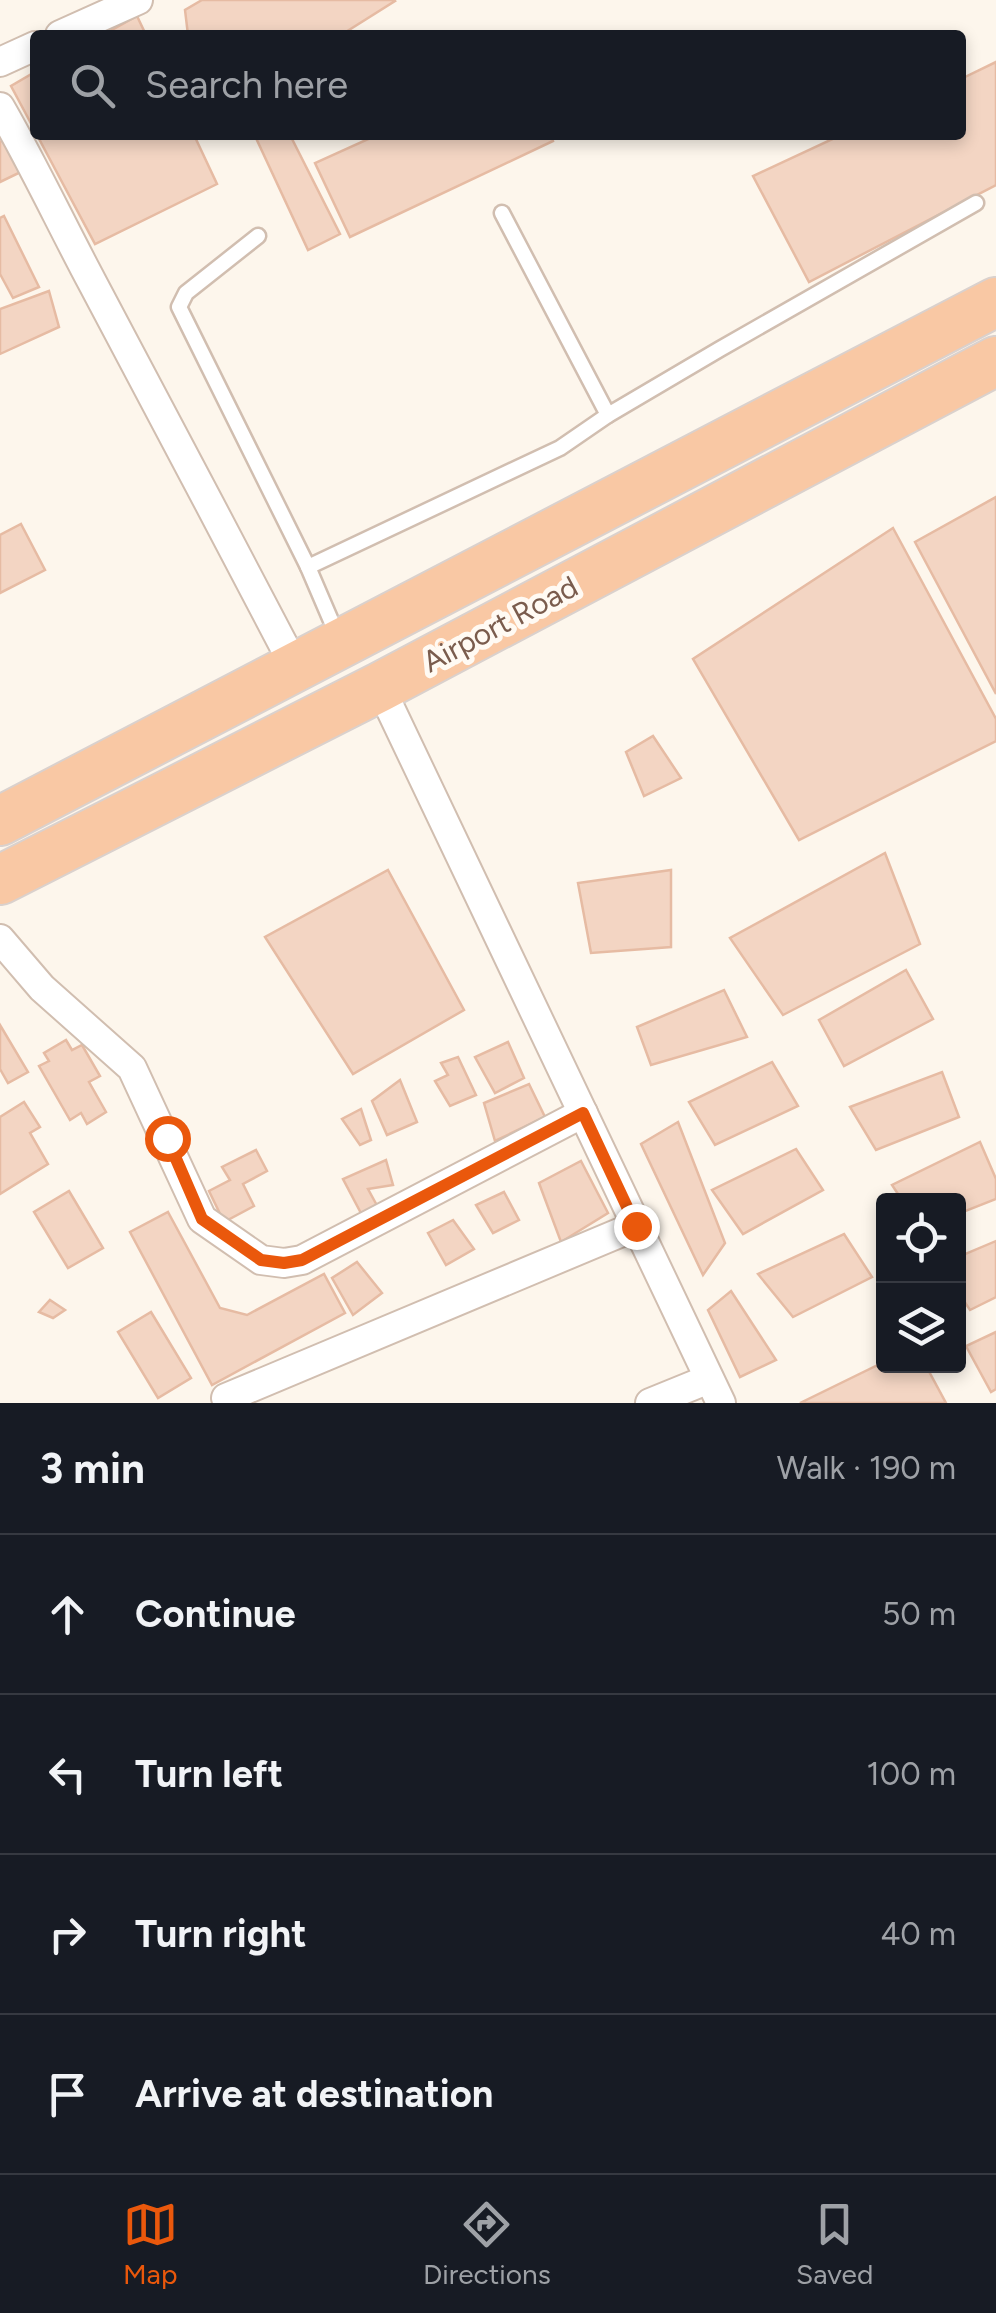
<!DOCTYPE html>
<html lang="en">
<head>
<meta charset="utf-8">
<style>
	:root { --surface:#171b24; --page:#242831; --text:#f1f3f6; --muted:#9ea1a6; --line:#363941; --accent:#ea580c }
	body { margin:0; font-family:Figtree,sans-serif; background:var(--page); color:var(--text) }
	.controls { position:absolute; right:30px; bottom:30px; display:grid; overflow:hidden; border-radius:10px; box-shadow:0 5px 15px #0003 }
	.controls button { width:90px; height:90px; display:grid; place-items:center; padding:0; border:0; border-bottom:2px solid var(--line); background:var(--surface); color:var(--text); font:50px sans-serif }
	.stop { position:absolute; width:30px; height:30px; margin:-22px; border:8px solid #ea580c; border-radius:50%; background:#fff }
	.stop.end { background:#ea580c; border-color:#fff; box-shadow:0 2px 10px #0008 }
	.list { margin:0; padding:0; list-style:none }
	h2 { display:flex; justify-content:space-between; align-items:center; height:130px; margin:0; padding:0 40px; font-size:42px }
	h2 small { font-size:32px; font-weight:400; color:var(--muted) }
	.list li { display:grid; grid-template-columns:65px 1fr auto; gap:30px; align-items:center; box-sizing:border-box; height:160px; padding:0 40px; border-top:2px solid var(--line) }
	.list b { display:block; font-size:38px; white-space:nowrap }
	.list em { font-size:32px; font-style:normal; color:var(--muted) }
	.icon { flex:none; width:55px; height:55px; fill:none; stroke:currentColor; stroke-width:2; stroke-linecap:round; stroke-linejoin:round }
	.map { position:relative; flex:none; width:996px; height:1403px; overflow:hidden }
	.search { position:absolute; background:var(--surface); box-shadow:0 5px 15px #0003; left:30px; right:30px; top:30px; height:110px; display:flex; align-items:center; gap:25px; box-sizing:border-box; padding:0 35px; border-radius:10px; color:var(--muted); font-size:38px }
	.sheet { height:770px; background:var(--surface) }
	nav { display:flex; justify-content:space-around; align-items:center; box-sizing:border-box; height:140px; border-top:2px solid var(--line); background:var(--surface); font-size:28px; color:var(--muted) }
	nav a { display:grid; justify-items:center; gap:5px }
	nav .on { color:var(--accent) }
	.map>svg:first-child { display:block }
</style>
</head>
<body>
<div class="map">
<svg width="996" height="1403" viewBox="0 0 996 1403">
	<rect width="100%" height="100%" fill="#fdf6ec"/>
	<g fill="#f3d5c3" stroke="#e6bba3" stroke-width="2.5">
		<polygon points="202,0 394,0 395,1 341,35 188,35 185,10"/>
		<polygon points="137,16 146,35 103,35"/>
		<polygon points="996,62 996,185 809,282 753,176 841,135 961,135 961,79"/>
		<polygon points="35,72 35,131 11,86"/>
		<polygon points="37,135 194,135 217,184 95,244"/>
		<polygon points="262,135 290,135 340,234 308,250 256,138"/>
		<polygon points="377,135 551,135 553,141 350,237 315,163"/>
		<polygon points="6,139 25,170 0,182 0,142"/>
		<polygon points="4,216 39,287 13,298 0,274 0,218"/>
		<polygon points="49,291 59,327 0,354 0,309"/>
		<polygon points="996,497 996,694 915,542"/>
		<polygon points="21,524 45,570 0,593 0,535"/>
		<polygon points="893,528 996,719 996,741 799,840 693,659"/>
		<polygon points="653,736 681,778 644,796 626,752"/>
		<polygon points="885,853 920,944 783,1015 730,938"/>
		<polygon points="388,870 464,1010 353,1074 265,937"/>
		<polygon points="671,870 671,947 591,953 578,883"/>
		<polygon points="906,970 933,1019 844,1066 819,1020"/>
		<polygon points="724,990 747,1037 651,1065 637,1027"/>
		<polygon points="0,1025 28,1072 8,1083 0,1069"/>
		<polygon points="66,1040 72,1050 82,1045 100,1076 89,1082 106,1112 87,1124 81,1113 70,1120 39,1066 49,1061 44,1053"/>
		<polygon points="508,1042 524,1078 495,1093 475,1057"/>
		<polygon points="458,1057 476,1095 450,1106 435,1081 448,1075 441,1063"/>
		<polygon points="772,1062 798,1106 715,1145 689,1102"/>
		<polygon points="942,1072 959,1117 876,1150 850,1107"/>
		<polygon points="400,1080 417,1122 387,1135 372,1101"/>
		<polygon points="529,1084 545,1117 495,1141 484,1103"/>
		<polygon points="24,1102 40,1127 30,1133 48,1164 0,1194 0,1117"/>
		<polygon points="361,1109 371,1140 360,1145 342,1119"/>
		<polygon points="678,1122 725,1243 703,1275 641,1144"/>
		<polygon points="980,1142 996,1179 996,1199 958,1214 958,1200 902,1200 892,1185"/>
		<polygon points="796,1149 823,1190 743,1234 712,1190"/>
		<polygon points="256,1150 267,1171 243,1184 254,1206 224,1222 209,1191 230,1180 222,1167"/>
		<polygon points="386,1160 393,1185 368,1189 380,1211 363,1217 343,1179"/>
		<polygon points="581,1161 608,1213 561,1242 539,1183"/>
		<polygon points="69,1191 103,1248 68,1268 34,1212"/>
		<polygon points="504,1192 519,1220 493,1233 476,1205"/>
		<polygon points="168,1212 220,1308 247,1315 324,1274 345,1313 212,1385 130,1232"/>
		<polygon points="453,1220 474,1249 446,1265 428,1233"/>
		<polygon points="844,1234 872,1277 793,1317 758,1274"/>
		<polygon points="996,1241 996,1297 970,1310 958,1292 958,1257"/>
		<polygon points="357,1262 382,1293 353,1315 332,1278"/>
		<polygon points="731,1291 776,1360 740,1377 708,1310"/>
		<polygon points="50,1300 65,1310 53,1318 39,1312"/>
		<polygon points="151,1312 191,1378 158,1398 118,1332"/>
		<polygon points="996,1332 996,1389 991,1392 966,1346"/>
		<polygon points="884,1362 884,1366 926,1366 946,1403 800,1403"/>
	</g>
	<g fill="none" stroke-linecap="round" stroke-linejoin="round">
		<g stroke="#d1beb0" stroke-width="19">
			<g id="service">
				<polyline points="502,213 608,415"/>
				<polyline points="258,236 186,293 179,307 308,567 338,637"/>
				<polyline points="308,567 560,448 608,415 720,349 976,203"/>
			</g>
		</g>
		<g stroke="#d1beb0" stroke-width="32">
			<g id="minor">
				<polyline points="60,35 138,0"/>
				<polyline points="0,62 35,46"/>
				<path d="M0 107C33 164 61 224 92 282 160 411 228 538 295 667"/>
				<polyline points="380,687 721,1403"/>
				<polyline points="0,939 42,988 132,1068 202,1219 261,1260 284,1263 302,1260 583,1113"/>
				<polyline points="226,1398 636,1226"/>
				<polyline points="650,1403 709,1379"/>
			</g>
		</g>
		<g stroke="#dad1cd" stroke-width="52">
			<g id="trunk">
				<polyline points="0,821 996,302"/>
				<polyline points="0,880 380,687 996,361"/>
			</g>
		</g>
		<use href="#service" stroke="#fff" stroke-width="14"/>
		<use href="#minor" stroke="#fff" stroke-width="28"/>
		<use href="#trunk" stroke="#f9c8a4" stroke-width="48"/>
	</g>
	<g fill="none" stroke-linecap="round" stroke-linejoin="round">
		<polyline stroke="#ea580c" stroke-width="12" points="167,1138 202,1219 261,1260 284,1263 302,1260 583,1113 636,1226"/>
	</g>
	<g text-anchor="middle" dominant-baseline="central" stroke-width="10" stroke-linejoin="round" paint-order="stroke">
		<g font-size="30" fill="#7a5c4d" stroke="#fffaf3">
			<text transform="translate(500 624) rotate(-28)">Airport Road</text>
		</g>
	</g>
</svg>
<div class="controls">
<button><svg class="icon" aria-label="locate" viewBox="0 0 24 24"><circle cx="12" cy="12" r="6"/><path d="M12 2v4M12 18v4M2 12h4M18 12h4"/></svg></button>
<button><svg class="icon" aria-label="layers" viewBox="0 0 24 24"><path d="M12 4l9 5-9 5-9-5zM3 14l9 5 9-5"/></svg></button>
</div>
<div class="stop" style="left:167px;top:1138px"></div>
<div class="stop end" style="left:636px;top:1226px"></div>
<div class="search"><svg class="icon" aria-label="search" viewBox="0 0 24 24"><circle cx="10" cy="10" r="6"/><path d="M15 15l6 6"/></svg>Search here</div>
</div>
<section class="sheet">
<h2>3 min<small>Walk · 190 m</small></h2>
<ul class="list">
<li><svg class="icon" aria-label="ahead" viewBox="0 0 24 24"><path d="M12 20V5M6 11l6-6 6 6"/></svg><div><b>Continue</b></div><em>50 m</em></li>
<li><svg class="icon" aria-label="left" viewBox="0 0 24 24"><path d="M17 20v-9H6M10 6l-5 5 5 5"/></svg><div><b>Turn left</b></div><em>100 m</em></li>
<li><svg class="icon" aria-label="right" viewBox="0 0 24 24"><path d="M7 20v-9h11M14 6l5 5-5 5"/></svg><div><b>Turn right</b></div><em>40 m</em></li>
<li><svg class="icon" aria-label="arrive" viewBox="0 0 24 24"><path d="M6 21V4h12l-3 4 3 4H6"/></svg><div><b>Arrive at destination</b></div></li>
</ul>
</section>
<nav>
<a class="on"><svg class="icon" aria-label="map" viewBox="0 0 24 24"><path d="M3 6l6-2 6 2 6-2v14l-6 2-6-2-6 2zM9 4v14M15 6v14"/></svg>Map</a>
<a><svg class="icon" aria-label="directions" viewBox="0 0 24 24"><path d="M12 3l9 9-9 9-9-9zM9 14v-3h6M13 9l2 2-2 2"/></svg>Directions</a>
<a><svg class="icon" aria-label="saved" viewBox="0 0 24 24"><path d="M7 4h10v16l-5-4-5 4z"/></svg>Saved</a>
</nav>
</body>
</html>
